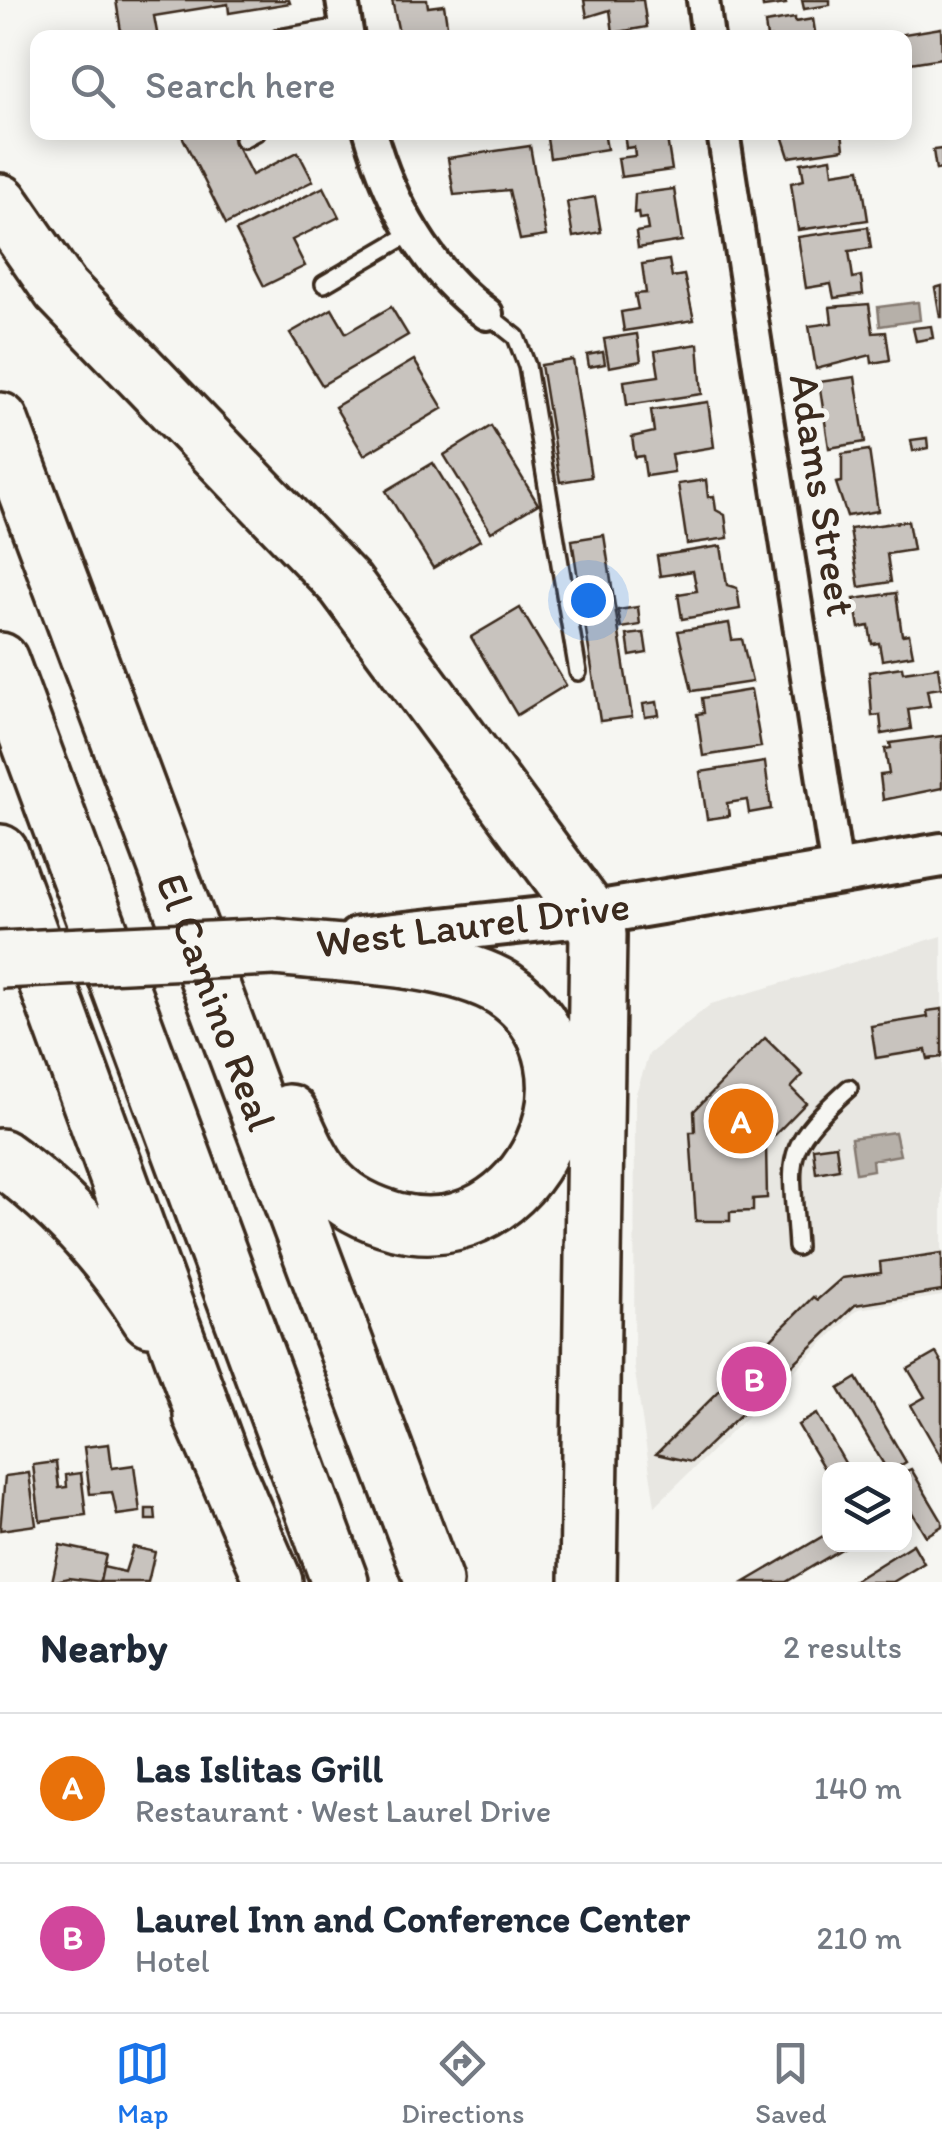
<!DOCTYPE html>
<html lang="en">
<head>
<meta charset="utf-8">
<style>
	:root { --surface:#fff; --page:#f6f6f7; --text:#1f2937; --muted:#747a83; --line:#e0e1e3; --accent:#1a73e8 }
	body { margin:0; font-family:Itim,sans-serif; background:var(--page); color:var(--text) }
	.controls { position:absolute; right:30px; bottom:30px; display:grid; overflow:hidden; border-radius:20px; box-shadow:0 5px 25px #0003 }
	.controls button { width:90px; height:90px; display:grid; place-items:center; padding:0; border:0; border-bottom:2px solid var(--line); background:var(--surface); color:var(--text); font:50px sans-serif }
	.you { position:absolute; left:588px; top:600px; width:35px; height:35px; margin:-25px; border:8px solid #fff; border-radius:50%; background:#1a73e8; box-shadow:0 0 0 15px #1a73e833 }
	.badge { display:grid; place-items:center; width:65px; height:65px; border-radius:50%; background:var(--accent); color:#fff; font-size:32px; font-weight:700 }
	.pin { position:absolute; translate:-50% -50%; border:5px solid #fff; box-shadow:0 2px 10px #0006 }
	.list { margin:0; padding:0; list-style:none }
	h2 { display:flex; justify-content:space-between; align-items:center; height:130px; margin:0; padding:0 40px; font-size:42px }
	h2 small { font-size:32px; font-weight:400; color:var(--muted) }
	.list li { display:grid; grid-template-columns:65px 1fr auto; gap:30px; align-items:center; box-sizing:border-box; height:150px; padding:0 40px; border-top:2px solid var(--line) }
	.list b { display:block; font-size:38px; white-space:nowrap }
	.list p { margin:0; font-size:32px; white-space:nowrap; color:var(--muted) }
	.list em { font-size:32px; font-style:normal; color:var(--muted) }
	.icon { flex:none; width:55px; height:55px; fill:none; stroke:currentColor; stroke-width:2; stroke-linecap:round; stroke-linejoin:round }
	.map { position:relative; flex:none; width:942px; height:1582px; overflow:hidden }
	.search { position:absolute; background:var(--surface); box-shadow:0 5px 25px #0003; left:30px; right:30px; top:30px; height:110px; display:flex; align-items:center; gap:25px; box-sizing:border-box; padding:0 35px; border-radius:20px; color:var(--muted); font-size:38px }
	.sheet { height:430px; background:var(--surface) }
	nav { display:flex; justify-content:space-around; align-items:center; box-sizing:border-box; height:140px; border-top:2px solid var(--line); background:var(--surface); font-size:28px; color:var(--muted) }
	nav a { display:grid; justify-items:center; gap:5px }
	nav .on { color:var(--accent) }
	.map>svg:first-child { display:block }
</style>
</head>
<body>
<div class="map">
<svg width="942" height="1582" viewBox="0 0 942 1582">
	<rect width="100%" height="100%" fill="#f6f6f2"/>
	<filter id="ink" filterUnits="userSpaceOnUse"><feTurbulence type="fractalNoise" baseFrequency=".01" numOctaves="2"/><feDisplacementMap in="SourceGraphic" scale="20" xChannelSelector="R" yChannelSelector="G"/><feConvolveMatrix kernelMatrix="1 2 1 2 8 2 1 2 1" color-interpolation-filters="sRGB"/></filter>
	<g filter="url(#ink)">
		<polygon fill="#e8e7e2" points="942,936 942,1296 858,1309 655,1506 634,1366 635,1096 649,1054 711,1004"/>
		<g fill="#b6b0a9" stroke="#857a71" stroke-width="2.5">
			<polygon points="918,302 920,320 880,326 878,307"/>
			<polygon points="895,1132 900,1155 872,1160 873,1170 856,1173 851,1138"/>
		</g>
		<g fill="#c8c3be" stroke="#3b2a1e" stroke-width="2.5">
			<polygon points="116,0 289,0 290,3 229,13 228,4 154,16 158,38 122,38"/>
			<polygon points="392,0 427,0 428,7 444,5 449,38 400,38"/>
			<polygon points="584,0 643,0 647,27 613,33 610,10 587,17"/>
			<polygon points="762,0 785,0 786,4 763,7"/>
			<polygon points="802,0 830,0 830,5 804,9"/>
			<polygon points="795,18 795,22 813,19 816,38 767,38 765,23"/>
			<polygon points="941,28 942,58 904,64 904,38 898,35"/>
			<polygon points="180,132 230,132 252,175 298,152 313,181 226,224"/>
			<polygon points="546,132 604,132 607,149 550,158"/>
			<polygon points="624,132 666,132 672,170 621,177 618,158 635,156 634,147 626,148"/>
			<polygon points="781,132 842,132 844,149 789,157"/>
			<polygon points="530,146 546,236 520,240 509,190 454,195 448,158"/>
			<polygon points="942,149 942,169 936,170 933,150"/>
			<polygon points="831,158 833,173 860,169 868,220 798,230 791,183 804,180 801,163"/>
			<polygon points="324,187 339,217 292,240 305,266 264,286 236,231"/>
			<polygon points="674,189 682,241 638,248 636,232 648,230 646,218 639,219 638,212 634,213 635,194"/>
			<polygon points="595,197 601,232 573,237 567,202"/>
			<polygon points="868,227 871,248 849,251 853,278 861,276 863,294 834,298 831,284 806,288 798,237"/>
			<polygon points="669,260 672,277 684,275 694,320 624,331 621,312 638,309 635,294 646,293 642,264"/>
			<polygon points="942,286 942,317 940,317 935,288"/>
			<polygon points="869,304 873,333 886,332 890,360 872,363 871,355 816,369 809,326 832,323 830,307"/>
			<polygon points="391,307 408,335 322,385 290,333 332,309 346,333"/>
			<polygon points="931,326 933,338 916,341 913,328"/>
			<polygon points="637,334 641,361 609,367 604,339"/>
			<polygon points="698,344 702,394 627,405 624,381 659,376 655,351"/>
			<polygon points="603,352 605,364 589,367 587,355"/>
			<polygon points="414,360 443,408 364,455 335,407"/>
			<polygon points="573,360 591,477 560,482 541,365"/>
			<polygon points="855,377 865,442 829,448 819,382"/>
			<polygon points="708,402 714,447 671,454 674,472 646,476 643,456 635,457 632,437 654,432 651,410"/>
			<polygon points="491,426 538,504 491,532 444,455"/>
			<polygon points="927,438 928,448 913,451 911,440"/>
			<polygon points="869,450 878,511 847,516 836,483 842,482 842,454"/>
			<polygon points="433,463 480,540 433,568 386,491"/>
			<polygon points="706,480 708,497 714,496 716,510 725,515 728,538 687,544 678,484"/>
			<polygon points="908,521 913,550 887,554 891,582 859,587 850,529"/>
			<polygon points="604,535 632,717 600,721 572,540"/>
			<polygon points="721,546 727,585 737,588 740,609 682,619 678,594 697,591 693,571 660,576 657,556"/>
			<polygon points="896,593 902,635 909,634 913,655 882,660 879,643 872,644 869,626 859,628 854,599"/>
			<polygon points="638,607 640,625 621,628 618,610"/>
			<polygon points="520,608 566,685 517,715 471,637"/>
			<polygon points="729,623 732,640 742,639 752,682 692,691 678,631"/>
			<polygon points="644,633 647,653 630,656 627,635"/>
			<polygon points="902,667 903,672 938,667 941,688 927,690 930,706 908,709 911,729 882,734 880,715 872,716 869,672"/>
			<polygon points="751,690 761,747 703,756 697,714 704,713 702,698"/>
			<polygon points="657,702 659,715 645,717 643,704"/>
			<polygon points="942,736 942,788 883,800 880,775 889,774 885,749 891,748 890,743"/>
			<polygon points="765,762 771,809 749,813 747,800 727,803 729,816 707,819 700,772"/>
			<polygon points="942,1009 942,1057 928,1059 926,1050 876,1058 871,1026 928,1017 927,1011"/>
			<polygon points="765,1038 803,1075 791,1088 806,1103 766,1144 767,1198 753,1199 753,1211 730,1212 730,1221 696,1221 690,1132 695,1132 694,1111"/>
			<polygon points="836,1145 839,1169 816,1173 813,1148"/>
			<polygon points="942,1253 942,1291 855,1305 691,1462 656,1454 813,1297 817,1300 842,1278 881,1273 880,1262"/>
			<polygon points="936,1353 942,1363 942,1459 911,1405 925,1397 908,1369"/>
			<polygon points="857,1378 906,1462 893,1470 887,1470 839,1389"/>
			<polygon points="817,1414 849,1470 830,1470 830,1479 798,1425"/>
			<polygon points="109,1444 112,1468 134,1465 140,1512 117,1515 112,1492 90,1494 84,1447"/>
			<polygon points="56,1462 59,1488 67,1487 66,1475 81,1473 86,1515 40,1521 33,1465"/>
			<polygon points="911,1469 942,1521 942,1526 926,1536 904,1499 904,1472"/>
			<polygon points="29,1473 36,1525 0,1530 5,1476"/>
			<polygon points="146,1509 155,1509 156,1520 146,1520"/>
			<polygon points="830,1532 830,1544 850,1544 786,1582 745,1582"/>
			<polygon points="913,1544 924,1563 893,1582 852,1582"/>
			<polygon points="60,1545 106,1555 100,1582 68,1578 52,1582"/>
			<polygon points="133,1547 155,1552 148,1582 100,1582 103,1567 125,1572"/>
		</g>
		<g fill="none" stroke-linecap="round" stroke-linejoin="round">
			<g stroke="#3b2a1e" stroke-width="22">
				<g id="lane">
					<polyline points="279,38 346,26"/>
					<polyline points="243,139 256,132"/>
					<polyline points="324,284 413,232"/>
					<polyline points="487,314 516,337 527,366 578,672"/>
					<path d="M797 1247C792 1156 778 1152 849 1088"/>
				</g>
			</g>
			<g stroke="#3b2a1e" stroke-width="38">
				<g id="street">
					<polyline points="342,0 348,38"/>
					<polyline points="703,0 708,38"/>
					<path d="M370 132C390 202 427 271 487 314"/>
					<polyline points="723,132 837,871"/>
				</g>
			</g>
			<g stroke="#3b2a1e" stroke-width="50">
				<polyline id="secondary" points="359,939 589,914 942,855"/>
			</g>
			<g stroke="#3b2a1e" stroke-width="62">
				<g id="highway">
					<polyline points="0,202 61,290 345,584 589,914 598,934 588,1582"/>
					<path id="s1" d="M0 421 434 1582"/>
					<polyline points="0,661 340,1582"/>
					<polyline points="0,853 216,1447"/>
					<path d="M274 947C336 954 453 956 504 989 618 1064 529 1255 396 1221 371 1214 348 1204 330 1185 311 1165 301 1138 289 1113"/>
					<path d="M0 1157C60 1199 111 1256 150 1318"/>
					<polyline points="202,1416 274,1582"/>
				</g>
			</g>
			<use href="#lane" stroke="#f6f6f2" stroke-width="15"/>
			<use href="#street" stroke="#f6f6f2" stroke-width="30"/>
			<use href="#secondary" stroke="#f6f6f2" stroke-width="42"/>
			<use href="#highway" stroke="#f6f6f2" stroke-width="55"/>
			<g stroke="#3b2a1e" stroke-width="62" stroke-linecap="butt">
				<polyline id="highway-bridge" points="0,960 274,947"/>
			</g>
			<use href="#highway-bridge" stroke="#f6f6f2" stroke-width="55"/>
		</g>
	</g>
	<g text-anchor="middle" dominant-baseline="central" stroke-width="10" stroke-linejoin="round" paint-order="stroke">
		<g font-size="42" fill="#3b2a1e" stroke="#f6f6f2">
			<text transform="translate(823 495) rotate(81)">Adams Street</text>
			<text transform="translate(473 924) rotate(-7)">West Laurel Drive</text>
			<text stroke="none"><textPath href="#s1" startOffset="620">El Camino Real</textPath></text>
		</g>
	</g>
</svg>
<div class="controls">
<button><svg class="icon" aria-label="layers" viewBox="0 0 24 24"><path d="M12 4l9 5-9 5-9-5zM3 14l9 5 9-5"/></svg></button>
</div>
<div class="you"></div>
<div class="pin badge" style="left:741px;top:1121px;background:#e8710a">A</div>
<div class="pin badge" style="left:754px;top:1379px;background:#d1479c">B</div>
<div class="search"><svg class="icon" aria-label="search" viewBox="0 0 24 24"><circle cx="10" cy="10" r="6"/><path d="M15 15l6 6"/></svg>Search here</div>
</div>
<section class="sheet">
<h2>Nearby<small>2 results</small></h2>
<ul class="list">
<li><span class="badge" style="background:#e8710a">A</span><div><b>Las Islitas Grill</b><p>Restaurant · West Laurel Drive</p></div><em>140 m</em></li>
<li><span class="badge" style="background:#d1479c">B</span><div><b>Laurel Inn and Conference Center</b><p>Hotel</p></div><em>210 m</em></li>
</ul>
</section>
<nav>
<a class="on"><svg class="icon" aria-label="map" viewBox="0 0 24 24"><path d="M3 6l6-2 6 2 6-2v14l-6 2-6-2-6 2zM9 4v14M15 6v14"/></svg>Map</a>
<a><svg class="icon" aria-label="directions" viewBox="0 0 24 24"><path d="M12 3l9 9-9 9-9-9zM9 14v-3h6M13 9l2 2-2 2"/></svg>Directions</a>
<a><svg class="icon" aria-label="saved" viewBox="0 0 24 24"><path d="M7 4h10v16l-5-4-5 4z"/></svg>Saved</a>
</nav>
</body>
</html>
